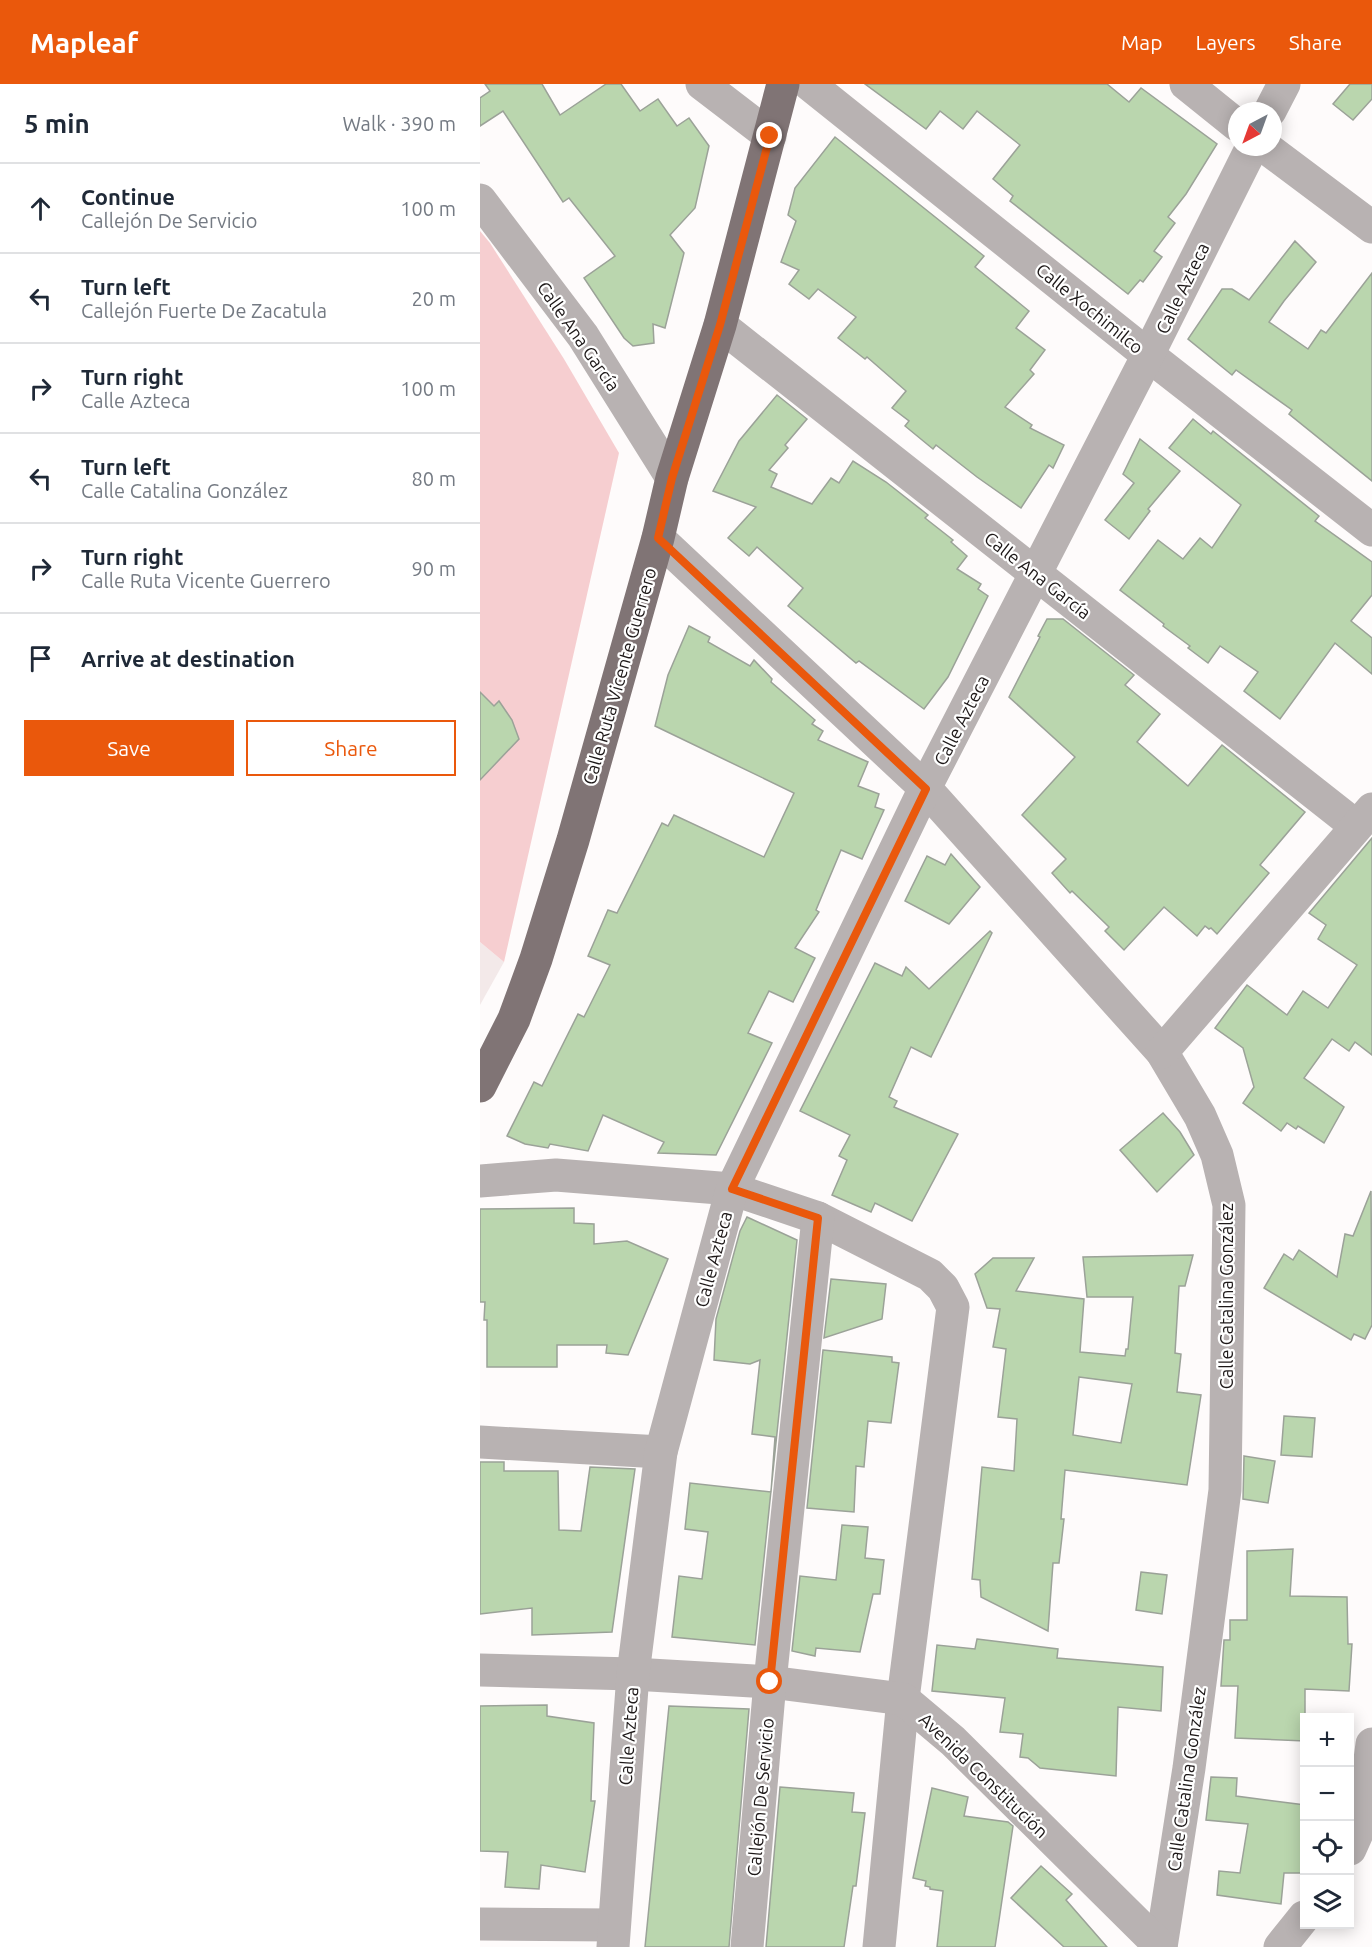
<!DOCTYPE html>
<html lang="en">
<head>
<meta charset="utf-8">
<style>
	:root { --surface:#fff; --page:#f6f6f7; --text:#1f2937; --muted:#747a83; --line:#e0e1e3; --accent:#ea580c }
	body { margin:0; font-family:Ubuntu,sans-serif; background:var(--page); color:var(--text) }
	.controls { position:absolute; right:18px; bottom:18px; display:grid; overflow:hidden; border-radius:0px; box-shadow:0 3px 15px #0003 }
	.controls button { width:54px; height:54px; display:grid; place-items:center; padding:0; border:0; border-bottom:2px solid var(--line); background:var(--surface); color:var(--text); font:30px sans-serif }
	.compass { position:absolute; left:748px; top:18px; width:54px; height:54px; border-radius:50%; background:var(--surface); box-shadow:0 3px 15px #0003; rotate:221deg }
	.stop { position:absolute; width:18px; height:18px; margin:-14px; border:4px solid #ea580c; border-radius:50%; background:#fff }
	.stop.end { background:#ea580c; border-color:#fff; box-shadow:0 2px 6px #0008 }
	.list { margin:0; padding:0; list-style:none }
	h2 { display:flex; justify-content:space-between; align-items:center; height:78px; margin:0; padding:0 24px; font-size:26px }
	h2 small { font-size:20px; font-weight:400; color:var(--muted) }
	.list li { display:grid; grid-template-columns:39px 1fr auto; gap:18px; align-items:center; box-sizing:border-box; height:90px; padding:0 24px; border-top:2px solid var(--line) }
	.list b { display:block; font-size:22px; white-space:nowrap }
	.list p { margin:0; font-size:20px; white-space:nowrap; color:var(--muted) }
	.list em { font-size:20px; font-style:normal; color:var(--muted) }
	.actions { display:flex; gap:12px; padding:18px 24px }
	.actions a { flex:1; padding:14px 0; border:2px solid var(--accent); border-radius:0px; text-align:center; font-size:21px; color:var(--accent) }
	.actions .main { background:var(--accent); color:#fff }
	.icon { flex:none; width:33px; height:33px; fill:none; stroke:currentColor; stroke-width:2; stroke-linecap:round; stroke-linejoin:round }
	.map { position:relative; flex:none; width:892px; height:1863px; overflow:hidden }
	header { display:flex; align-items:center; gap:36px; box-sizing:border-box; height:84px; padding:0 30px; background:var(--accent); color:#fff }
	header strong { font-size:28px }
	nav { display:flex; gap:33px; margin-inline-start:auto; font-size:21px }
	main { display:flex }
	aside { flex:1; background:var(--surface) }
	.map>svg:first-child { display:block }
</style>
</head>
<body>
<header>
<strong>Mapleaf</strong>
<nav><a>Map</a><a>Layers</a><a>Share</a></nav>
</header>
<main>
<aside>
<h2>5 min<small>Walk · 390 m</small></h2>
<ul class="list">
<li><svg class="icon" aria-label="ahead" viewBox="0 0 24 24"><path d="M12 20V5M6 11l6-6 6 6"/></svg><div><b>Continue</b><p>Callejón De Servicio</p></div><em>100 m</em></li>
<li><svg class="icon" aria-label="left" viewBox="0 0 24 24"><path d="M17 20v-9H6M10 6l-5 5 5 5"/></svg><div><b>Turn left</b><p>Callejón Fuerte De Zacatula</p></div><em>20 m</em></li>
<li><svg class="icon" aria-label="right" viewBox="0 0 24 24"><path d="M7 20v-9h11M14 6l5 5-5 5"/></svg><div><b>Turn right</b><p>Calle Azteca</p></div><em>100 m</em></li>
<li><svg class="icon" aria-label="left" viewBox="0 0 24 24"><path d="M17 20v-9H6M10 6l-5 5 5 5"/></svg><div><b>Turn left</b><p>Calle Catalina González</p></div><em>80 m</em></li>
<li><svg class="icon" aria-label="right" viewBox="0 0 24 24"><path d="M7 20v-9h11M14 6l5 5-5 5"/></svg><div><b>Turn right</b><p>Calle Ruta Vicente Guerrero</p></div><em>90 m</em></li>
<li><svg class="icon" aria-label="arrive" viewBox="0 0 24 24"><path d="M6 21V4h12l-3 4 3 4H6"/></svg><div><b>Arrive at destination</b></div></li>
</ul>
<div class="actions"><a class="main">Save</a><a>Share</a></div>
</aside>
<div class="map">
<svg width="892" height="1863" viewBox="0 0 892 1863">
	<rect width="100%" height="100%" fill="#fefbfb"/>
	<polygon fill="#f3e9e9" points="0,858 24,878 0,921"/>
	<polygon fill="#f6ced0" points="0,147 10,159 84,275 139,369 24,878 0,858"/>
	<g fill="#bad6ae" stroke="#9ba298" stroke-width="1.5" fill-rule="evenodd">
		<polygon points="5,0 62,0 80,31 126,0 141,0 160,27 178,15 197,42 209,34 229,62 215,124 190,151 204,169 185,244 173,240 174,259 153,262 144,254 104,194 135,172 89,114 83,118 23,27 0,42 0,14 10,7"/>
		<polygon points="385,0 627,0 649,18 661,4 737,60 706,110 688,133 695,139 674,167 682,173 663,198 660,196 648,210 530,117 533,112 513,95 540,61 497,27 483,45 460,27 446,45"/>
		<polygon points="870,0 892,0 892,15 873,36 853,20"/>
		<polygon points="355,53 504,172 495,183 549,227 536,244 565,266 550,286 554,290 525,323 552,341 550,344 584,361 573,384 569,381 541,424 497,393 456,361 453,365 425,342 429,337 412,324 426,307 387,273 385,275 358,254 376,233 338,205 329,215 309,200 319,186 301,178 316,137 308,131 315,104"/>
		<polygon points="815,157 836,178 804,217 789,238 828,265 841,246 846,249 892,189 892,397 809,330 812,326 756,286 752,291 708,255 742,205 752,205 769,216"/>
		<polygon points="297,311 327,335 305,361 308,364 289,386 297,390 291,403 332,420 351,394 359,399 373,377 406,398 448,431 445,434 473,456 471,458 487,472 477,485 501,500 498,505 508,512 468,593 444,625 379,577 376,579 308,522 323,504 277,463 269,472 248,454 276,423 233,407 259,357"/>
		<polygon points="713,335 731,350 733,347 839,432 835,437 892,478 892,511 871,537 892,554 892,590 855,559 800,635 764,607 778,588 740,562 728,579 708,564 710,562 683,542 684,540 640,506 678,456 703,475 720,454 732,464 761,421 689,364"/>
		<polygon points="660,355 700,387 668,425 670,427 649,455 625,436 654,399 643,390"/>
		<polygon points="567,535 583,535 654,591 645,601 680,630 657,658 708,702 742,661 825,728 780,781 789,789 737,850 731,844 729,845 725,842 717,852 684,823 644,866 625,847 629,843 592,807 590,809 572,789 586,775 542,731 595,673 529,613 560,553 558,552"/>
		<polygon points="209,542 230,553 228,558 270,582 274,576 292,595 291,598 335,636 332,640 343,647 338,656 388,678 378,702 399,710 395,723 404,726 382,775 361,766 336,826 339,828 315,864 335,874 313,918 289,907 268,949 292,959 236,1071 178,1069 184,1058 123,1031 108,1067 70,1060 68,1064 45,1060 27,1052 54,998 62,1002 98,930 104,933 130,881 108,872 115,856 128,826 137,829 182,739 188,742 194,731 284,773 314,709 175,642 188,591"/>
		<polygon points="0,608 14,622 19,617 32,636 39,655 0,696"/>
		<polygon points="892,754 892,971 875,958 869,967 852,955 824,994 864,1023 844,1059 818,1042 816,1045 807,1039 801,1047 763,1019 774,1003 763,964 735,944 767,901 807,931 823,907 848,924 877,881 838,855 846,841 829,829"/>
		<polygon points="471,770 500,803 469,840 425,817 447,772 465,781"/>
		<polygon points="510,847 512,849 451,973 431,963 409,1013 417,1017 414,1023 478,1050 432,1137 395,1119 391,1128 352,1111 367,1076 359,1072 370,1051 320,1027 395,879 422,892 426,883 449,905"/>
		<polygon points="683,1029 700,1048 714,1071 677,1108 640,1066"/>
		<polygon points="891,1107 892,1241 885,1255 874,1250 871,1256 784,1204 804,1170 813,1176 819,1166 857,1193 865,1150 873,1152"/>
		<polygon points="94,1124 94,1139 114,1140 114,1160 147,1157 188,1175 148,1271 126,1269 127,1261 77,1261 77,1283 7,1283 7,1236 4,1236 5,1218 0,1218 0,1125"/>
		<polygon points="267,1133 317,1156 275,1561 192,1553 199,1492 222,1495 228,1448 205,1445 210,1399 291,1408 295,1353 272,1350 280,1276 270,1280 234,1276 236,1235 260,1147"/>
		<path d="M713 1171 705 1202H699L695 1269 701 1270 697 1308 721 1311 707 1401 585 1386 581 1435H584L579 1479H573L568 1547 501 1513 500 1496 492 1495 502 1383 534 1387 537 1335 518 1333 526 1265 513 1263 520 1225 507 1224 495 1190 513 1174H554L536 1207 604 1215 600 1268 645 1272 646 1265H648L653 1213H607L603 1173ZM599 1293 652 1300 641 1359 593 1351Z"/>
		<polygon points="351,1195 406,1200 402,1235 344,1254"/>
		<polygon points="343,1266 412,1273 412,1278 419,1279 411,1339 388,1337 384,1383 376,1382 374,1428 327,1424"/>
		<polygon points="804,1332 835,1334 832,1373 801,1371"/>
		<polygon points="764,1372 795,1377 788,1419 763,1415"/>
		<polygon points="0,1378 24,1378 24,1387 78,1387 79,1446 101,1447 110,1383 155,1385 132,1548 52,1551 52,1524 0,1530"/>
		<polygon points="362,1441 388,1443 385,1474 404,1476 400,1510 393,1510 380,1568 336,1564 335,1572 312,1567 320,1492 356,1496"/>
		<polygon points="813,1465 810,1512 867,1513 868,1560 872,1560 869,1607 825,1605 825,1657 755,1654 758,1602 741,1602 744,1556 750,1556 750,1536 767,1536 767,1467"/>
		<polygon points="661,1488 687,1491 682,1530 656,1526"/>
		<polygon points="497,1555 578,1565 577,1574 683,1583 681,1627 638,1623 636,1692 560,1684 548,1674 540,1673 543,1650 520,1648 525,1614 452,1607 457,1561 495,1565"/>
		<polygon points="67,1621 67,1632 114,1639 111,1717 115,1717 105,1788 61,1781 59,1805 25,1803 28,1768 0,1767 0,1622"/>
		<polygon points="189,1622 269,1625 249,1863 165,1863"/>
		<polygon points="731,1693 757,1694 756,1712 825,1721 825,1789 804,1789 801,1820 737,1811 739,1787 760,1789 768,1740 726,1736"/>
		<polygon points="300,1703 374,1709 372,1728 385,1729 376,1802 373,1802 364,1863 286,1863"/>
		<polygon points="452,1704 488,1713 484,1732 528,1738 533,1742 515,1863 457,1863 463,1807 450,1805 450,1803 445,1802 446,1797 433,1794"/>
		<polygon points="561,1782 592,1810 586,1816 627,1863 584,1863 531,1814"/>
	</g>
	<g fill="none" stroke-linecap="round" stroke-linejoin="round">
		<g stroke="#b8b2b2" stroke-width="33">
			<polyline points="222,0 290,52"/>
			<polyline points="329,0 668,271 892,446"/>
			<polyline points="706,0 757,41"/>
			<polyline points="790,27 804,0"/>
			<polyline points="785,63 892,143"/>
			<polyline points="0,116 103,252 192,394"/>
			<polyline points="240,241 876,742"/>
			<polyline points="178,454 445,704 682,968 720,1032 737,1071 749,1121 745,1406 709,1684 681,1863"/>
			<polyline points="682,968 892,725"/>
			<polyline points="0,1097 76,1091 252,1105 338,1134 450,1191 463,1204 473,1223 423,1615 399,1863"/>
			<polyline points="0,1358 181,1368"/>
			<polyline points="0,1586 153,1590 290,1598 423,1615 473,1657 681,1863"/>
			<polyline points="870,1765 882,1738 892,1660"/>
			<polyline points="0,1840 134,1841"/>
			<polyline points="133,1863 153,1590 181,1368 252,1105 445,704 668,271 772,63"/>
			<polyline points="267,1863 290,1598 338,1134"/>
			<polyline points="800,1863 824,1833"/>
		</g>
		<polyline stroke="#807475" stroke-width="33" points="0,1002 34,935 56,875 93,756 178,454 192,394 240,241 303,0"/>
	</g>
	<g fill="none" stroke-linecap="round" stroke-linejoin="round">
		<polyline stroke="#ea580c" stroke-width="8" points="290,1598 338,1134 252,1105 446,705 178,454 192,394 240,241 290,52"/>
	</g>
	<g text-anchor="middle" dominant-baseline="central" stroke-width="4.5" stroke-linejoin="round" paint-order="stroke">
		<g font-size="18" fill="#1d1818" stroke="#fff">
			<text transform="translate(702 204) rotate(-64)">Calle Azteca</text>
			<text transform="translate(610 224) rotate(39)">Calle Xochimilco</text>
			<text transform="translate(99 252) rotate(55)">Calle Ana García</text>
			<text transform="translate(558 491) rotate(38)">Calle Ana García</text>
			<text transform="translate(139 592) rotate(-74)">Calle Ruta Vicente Guerrero</text>
			<text transform="translate(481 636) rotate(-63)">Calle Azteca</text>
			<text transform="translate(233 1175) rotate(-75)">Calle Azteca</text>
			<text transform="translate(746 1212) rotate(-90)">Calle Catalina González</text>
			<text transform="translate(148 1652) rotate(-86)">Calle Azteca</text>
			<text transform="translate(504 1691) rotate(44)">Avenida Constitución</text>
			<text transform="translate(706 1695) rotate(-82)">Calle Catalina González</text>
			<text transform="translate(280 1713) rotate(-85)">Callejón De Servicio</text>
		</g>
	</g>
</svg>
<div class="controls">
<button>+</button>
<button>−</button>
<button><svg class="icon" aria-label="locate" viewBox="0 0 24 24"><circle cx="12" cy="12" r="6"/><path d="M12 2v4M12 18v4M2 12h4M18 12h4"/></svg></button>
<button><svg class="icon" aria-label="layers" viewBox="0 0 24 24"><path d="M12 4l9 5-9 5-9-5zM3 14l9 5 9-5"/></svg></button>
</div>
<svg class="compass" viewBox="-18 -18 36 36"><path d="M0-13l5 13h-10z" fill="#e53935"/><path d="M0 13l5-13h-10z" fill="#747a83"/></svg>
<div class="stop" style="left:290px;top:1598px"></div>
<div class="stop end" style="left:290px;top:52px"></div>
</div>
</main>
</body>
</html>
